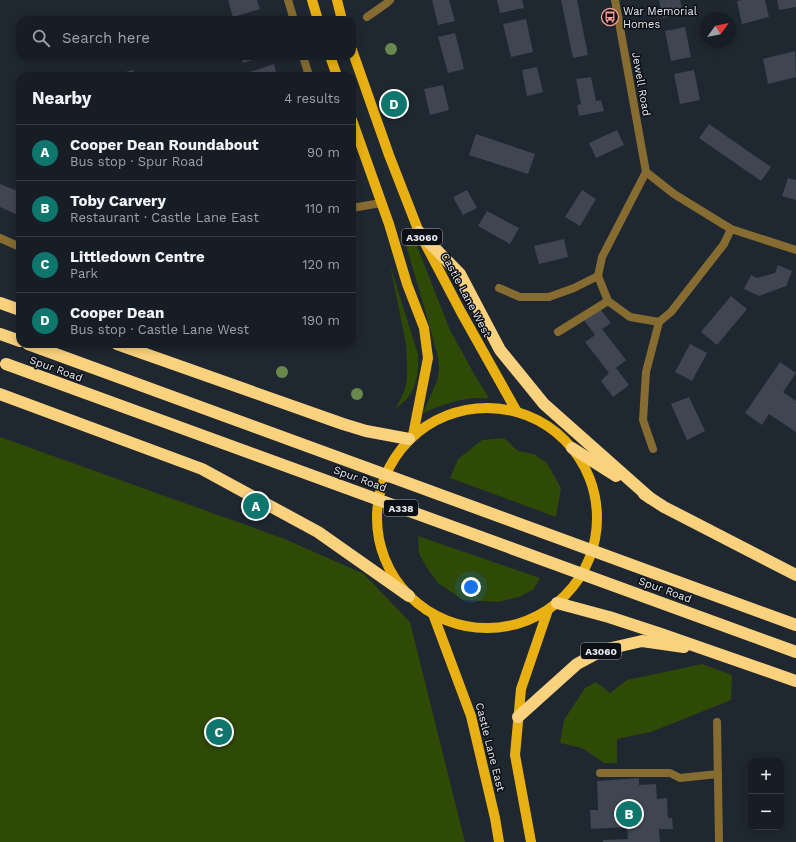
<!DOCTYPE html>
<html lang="en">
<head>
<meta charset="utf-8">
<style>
	:root { --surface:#171d25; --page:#20262d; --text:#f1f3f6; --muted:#9ea2a7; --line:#363b42; --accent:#0f766e }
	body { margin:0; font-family:"Work Sans",sans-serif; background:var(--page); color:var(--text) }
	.controls { position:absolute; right:12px; bottom:12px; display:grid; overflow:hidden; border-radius:8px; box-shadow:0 2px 10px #0003 }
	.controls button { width:36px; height:36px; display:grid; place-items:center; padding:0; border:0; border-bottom:1px solid var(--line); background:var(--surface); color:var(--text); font:20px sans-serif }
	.compass { position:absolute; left:700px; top:12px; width:36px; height:36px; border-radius:50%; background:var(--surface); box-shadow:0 2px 10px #0003; rotate:57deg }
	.you { position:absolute; left:471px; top:587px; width:14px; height:14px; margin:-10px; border:3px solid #fff; border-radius:50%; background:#1a73e8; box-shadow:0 0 0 6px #1a73e833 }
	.badge { display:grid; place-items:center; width:26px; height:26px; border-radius:50%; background:var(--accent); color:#fff; font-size:13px; font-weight:700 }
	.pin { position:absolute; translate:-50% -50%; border:2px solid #fff; box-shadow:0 1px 4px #0006 }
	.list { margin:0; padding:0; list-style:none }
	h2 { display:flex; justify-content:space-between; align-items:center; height:52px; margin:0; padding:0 16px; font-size:17px }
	h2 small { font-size:13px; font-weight:400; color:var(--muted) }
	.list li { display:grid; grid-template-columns:26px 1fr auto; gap:12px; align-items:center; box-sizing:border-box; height:56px; padding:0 16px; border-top:1px solid var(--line) }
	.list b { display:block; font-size:15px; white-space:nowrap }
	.list p { margin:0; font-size:13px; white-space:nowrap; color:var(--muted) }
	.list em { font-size:13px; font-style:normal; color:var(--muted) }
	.icon { flex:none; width:22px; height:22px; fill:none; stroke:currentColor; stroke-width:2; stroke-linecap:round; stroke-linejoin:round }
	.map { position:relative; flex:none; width:796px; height:842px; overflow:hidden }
	.search { position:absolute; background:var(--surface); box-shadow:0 2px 10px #0003; left:16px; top:16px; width:340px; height:44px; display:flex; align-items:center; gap:10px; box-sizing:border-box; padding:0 14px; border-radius:12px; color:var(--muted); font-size:15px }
	.panel { position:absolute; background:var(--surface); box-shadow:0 2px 10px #0003; left:16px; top:72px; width:340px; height:276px; border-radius:12px }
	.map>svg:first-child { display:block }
</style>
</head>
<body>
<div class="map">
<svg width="796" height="842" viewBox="0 0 796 842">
	<rect width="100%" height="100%" fill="#1f2731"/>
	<g fill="#2f4906">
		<path d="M411 231 450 330 473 372 489 398C484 399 479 398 473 398 456 400 439 406 423 413L437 381 439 370 438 357 427 317 403 235Z"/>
		<path d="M390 265 418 354C419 375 416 396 396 408L404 392 407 380V364L406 344Z"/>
		<polygon points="0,437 285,539 364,574 410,622 465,842 0,842"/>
		<polygon points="504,438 518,451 534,454 547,463 561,488 556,517 450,478 458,459 482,440"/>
		<polygon points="418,536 540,578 533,590 519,597 498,602 463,600 438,583 427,568 419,554"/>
		<polygon points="702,664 732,675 731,700 651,732 617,739 617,763 604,763 582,748 560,743 564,720 585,688 596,682 610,693 627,680"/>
	</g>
	<g fill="#3f4652">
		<polygon points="228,0 257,0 260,9 233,17"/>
		<polygon points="432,0 449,0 455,21 438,25"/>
		<polygon points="497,0 522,0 524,8 500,13"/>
		<polygon points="561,0 577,0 588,55 573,58"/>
		<polygon points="659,0 680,0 683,13 663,18"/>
		<polygon points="742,0 765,0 769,17 742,24 737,1"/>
		<polygon points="777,0 796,0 796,7 779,10"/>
		<polygon points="526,19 533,52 511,57 503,24"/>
		<polygon points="685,27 691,57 671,61 665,31"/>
		<polygon points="455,33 464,69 448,73 438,37"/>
		<polygon points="795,51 796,77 768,84 763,59"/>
		<polygon points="241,56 266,56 243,63"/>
		<polygon points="274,64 277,76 248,76 247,73"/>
		<polygon points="537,67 543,92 527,96 522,70"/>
		<polygon points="133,70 135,76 119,76 118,74"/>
		<polygon points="694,70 700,100 680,104 674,74"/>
		<polygon points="591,77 596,101 601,100 604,111 579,116 577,105 581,104 576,79"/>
		<polygon points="443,85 449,110 430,115 424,89"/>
		<polygon points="709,124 771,167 761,181 699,138"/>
		<polygon points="617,130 624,145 596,158 589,143"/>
		<polygon points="476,134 535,154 528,174 469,155"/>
		<polygon points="788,178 796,180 796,200 782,196"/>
		<polygon points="0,184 20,192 20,216 0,207"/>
		<polygon points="467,190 477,208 463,215 453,197"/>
		<polygon points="582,190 596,199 580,226 565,217"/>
		<polygon points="487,211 519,228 510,244 478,226"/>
		<polygon points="564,239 568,257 539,264 534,246"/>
		<polygon points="778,265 792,271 786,286 759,296 744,289 751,275 757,278 775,273"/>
		<polygon points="731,296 747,309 717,345 701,332"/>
		<polygon points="600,309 611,323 602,329 626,360 616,368 629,385 613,397 601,381 609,373 585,342 595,335 584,320"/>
		<polygon points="690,344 707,353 692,381 675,372"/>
		<polygon points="780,362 796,373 783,392 796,401 796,432 769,414 762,425 745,413"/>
		<polygon points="689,397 705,431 687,440 671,404"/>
		<polygon points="639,778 639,785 656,784 657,799 667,798 668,818 672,818 673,829 659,829 660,842 603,842 603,840 628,839 627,827 591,829 590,810 598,810 597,781"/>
	</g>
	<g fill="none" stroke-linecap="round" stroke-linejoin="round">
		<g stroke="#876c31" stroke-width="8">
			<polyline points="558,332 608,301"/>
			<polyline points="717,722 719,842"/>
			<polyline points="600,773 670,773 680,778 718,774"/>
		</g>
		<g stroke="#876c31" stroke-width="8">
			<polyline points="288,0 294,20"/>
			<polyline points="615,0 646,172 674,194 731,229 796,250"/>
			<polyline points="367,17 387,3 390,0"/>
			<polyline points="303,56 309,76"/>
			<polyline points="646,172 602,257 598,276 608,301 630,317 659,322 671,312 724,244 731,229"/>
			<polyline points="352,208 381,203"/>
			<polyline points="0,238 20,247"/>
			<polyline points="499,288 520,297 549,297 574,288 598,276"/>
			<polyline points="237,344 238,344"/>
			<polyline points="653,449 643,420 646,372 659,322"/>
		</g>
		<g stroke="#e9b013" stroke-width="10">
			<polyline points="312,0 318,20"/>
			<polyline points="337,0 342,20"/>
			<polyline points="352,50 389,155 419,232 461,312 517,412"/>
			<polyline points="330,56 337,76"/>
			<polyline points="352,120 389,224 407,284 424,328 428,358 413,435"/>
			<circle cx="487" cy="518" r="110"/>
			<polyline points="433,614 471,716 495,818 499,842"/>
			<polyline points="531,842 515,755 521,689 548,610"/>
		</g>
		<g stroke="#fad27e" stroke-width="12">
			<polyline points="419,232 460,274 500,350 544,404 650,498"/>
			<polyline points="0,303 20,310"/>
			<polyline points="0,334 20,341"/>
			<polyline points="117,344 343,424 366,431 409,439"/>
			<polyline points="0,394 202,469 318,532 409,596"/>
			<polyline points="572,448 616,476"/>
			<polyline points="644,494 664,507 796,575"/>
			<polyline points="557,603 609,617 661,634 796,681"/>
			<polyline points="518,717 577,664 603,650 642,641 684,647"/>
		</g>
		<g stroke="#fad27e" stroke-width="12">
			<polyline points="28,344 796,625"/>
			<polyline points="6,364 796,652"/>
		</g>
	</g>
	<g fill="#68884d">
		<circle cx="391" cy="49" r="6"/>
		<circle cx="282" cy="372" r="6"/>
		<circle cx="357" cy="394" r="6"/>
	</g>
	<defs>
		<g id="bus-ring" transform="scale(0.9)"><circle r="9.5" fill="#0c0f14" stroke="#f59c94" stroke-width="1.5"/><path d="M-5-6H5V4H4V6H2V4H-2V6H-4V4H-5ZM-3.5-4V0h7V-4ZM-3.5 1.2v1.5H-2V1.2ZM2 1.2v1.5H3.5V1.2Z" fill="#f59c94"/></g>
	</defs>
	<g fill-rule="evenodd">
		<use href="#bus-ring" x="610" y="17"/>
	</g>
	<g text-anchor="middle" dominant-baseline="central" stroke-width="3" stroke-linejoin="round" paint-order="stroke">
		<g fill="#0c0f14" stroke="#a4a8af" stroke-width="1">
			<rect x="402" y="229" width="40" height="16" rx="3"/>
			<rect x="384" y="500" width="34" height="16" rx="3"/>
			<rect x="581" y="643" width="40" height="16" rx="3"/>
		</g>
		<g font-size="10" font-weight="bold" fill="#e5eaf1">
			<text x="422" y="237">A3060</text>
			<text x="401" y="508">A338</text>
			<text x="601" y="651">A3060</text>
		</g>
		<g font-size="11" fill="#e5eaf1" stroke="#0c0f14" text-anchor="start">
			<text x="623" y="11">War Memorial<tspan x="623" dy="13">Homes</tspan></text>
		</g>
		<g font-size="11" fill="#e5eaf1" stroke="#0c0f14">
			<text transform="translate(641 84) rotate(80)">Jewell Road</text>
			<text transform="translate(466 295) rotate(62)">Castle Lane West</text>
			<text transform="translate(56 369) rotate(20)">Spur Road</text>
			<text transform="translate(360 479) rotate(20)">Spur Road</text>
			<text transform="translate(665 590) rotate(20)">Spur Road</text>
			<text transform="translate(490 747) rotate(76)">Castle Lane East</text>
		</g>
	</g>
</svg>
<div class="controls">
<button>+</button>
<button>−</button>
</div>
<svg class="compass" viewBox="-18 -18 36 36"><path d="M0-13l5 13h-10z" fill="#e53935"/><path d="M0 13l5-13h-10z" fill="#9ea2a7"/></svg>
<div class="you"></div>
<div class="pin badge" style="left:256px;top:506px">A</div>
<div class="pin badge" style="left:629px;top:814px">B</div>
<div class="pin badge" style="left:219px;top:732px">C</div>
<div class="pin badge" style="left:394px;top:104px">D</div>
<div class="search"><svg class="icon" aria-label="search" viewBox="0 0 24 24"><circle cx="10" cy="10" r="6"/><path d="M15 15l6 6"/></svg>Search here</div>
<section class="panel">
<h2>Nearby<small>4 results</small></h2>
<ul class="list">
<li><span class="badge">A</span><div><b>Cooper Dean Roundabout</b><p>Bus stop · Spur Road</p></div><em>90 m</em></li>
<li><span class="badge">B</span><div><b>Toby Carvery</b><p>Restaurant · Castle Lane East</p></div><em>110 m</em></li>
<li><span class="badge">C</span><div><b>Littledown Centre</b><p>Park</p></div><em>120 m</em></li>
<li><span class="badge">D</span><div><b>Cooper Dean</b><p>Bus stop · Castle Lane West</p></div><em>190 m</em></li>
</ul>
</section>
</div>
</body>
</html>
